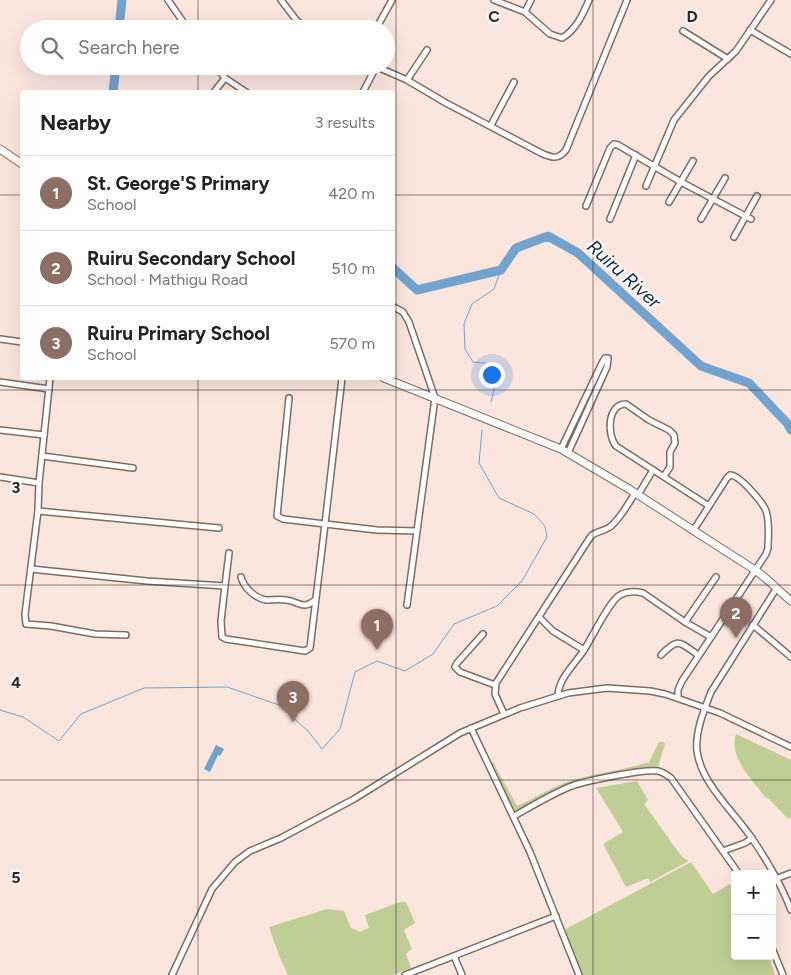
<!DOCTYPE html>
<html lang="en">
<head>
<meta charset="utf-8">
<style>
	:root { --surface:#fff; --page:#f2f2f2; --text:#222; --muted:#767676; --line:#e0e0e0; --accent:#7c3aed }
	body { margin:0; font-family:Figtree,sans-serif; background:var(--page); color:var(--text) }
	.controls { position:absolute; right:15px; bottom:15px; display:grid; overflow:hidden; border-radius:5px; box-shadow:0 5px 20px #0002 }
	.controls button { width:45px; height:45px; display:grid; place-items:center; padding:0; border:0; border-bottom:1px solid var(--line); background:var(--surface); color:var(--text); font:25px sans-serif }
	.you { position:absolute; left:491px; top:374px; width:18px; height:18px; margin:-12px; border:4px solid #fff; border-radius:50%; background:#1a73e8; box-shadow:0 0 0 8px #1a73e833 }
	.badge { display:grid; place-items:center; width:32px; height:32px; border-radius:50%; background:var(--accent); color:#fff; font-size:16px; font-weight:700 }
	.pin { position:absolute; translate:-50% -41px; filter:drop-shadow(0 1px 2px #0008) }
	.pin::after { content:''; position:absolute; top:26px; width:18px; height:15px; background:inherit; clip-path:polygon(0 0,100% 0,50% 100%) }
	.list { margin:0; padding:0; list-style:none }
	h2 { display:flex; justify-content:space-between; align-items:center; height:65px; margin:0; padding:0 20px; font-size:21px }
	h2 small { font-size:16px; font-weight:400; color:var(--muted) }
	.list li { display:grid; grid-template-columns:32px 1fr auto; gap:15px; align-items:center; box-sizing:border-box; height:75px; padding:0 20px; border-top:1px solid var(--line) }
	.list b { display:block; font-size:19px; white-space:nowrap }
	.list p { margin:0; font-size:16px; white-space:nowrap; color:var(--muted) }
	.list em { font-size:16px; font-style:normal; color:var(--muted) }
	.icon { flex:none; width:28px; height:28px; fill:none; stroke:currentColor; stroke-width:2; stroke-linecap:round; stroke-linejoin:round }
	.map { position:relative; flex:none; width:791px; height:975px; overflow:hidden }
	.search { position:absolute; background:var(--surface); box-shadow:0 5px 20px #0002; left:20px; top:20px; width:375px; height:55px; display:flex; align-items:center; gap:12px; box-sizing:border-box; padding:0 18px; border-radius:28px; color:var(--muted); font-size:19px }
	.panel { position:absolute; background:var(--surface); box-shadow:0 5px 20px #0002; left:20px; top:90px; width:375px; height:290px; border-radius:5px }
	.map>svg:first-child { display:block }
</style>
</head>
<body>
<div class="map">
<svg width="791" height="975" viewBox="0 0 791 975">
	<rect width="100%" height="100%" fill="#fbe6dd"/>
	<g fill="#c0ce96">
		<path d="M736 734 791 760V817L788 819 769 799 765 797C752 779 728 757 736 734Z"/>
		<path d="M659 742H664L665 744 658 767 602 777 558 789 516 811 511 806 491 763 493 762 517 806C536 798 552 786 573 780 598 773 624 770 649 762Z"/>
		<polygon points="637,781 648,800 644,804 682,857 689,861 650,882 648,878 626,887 603,844 623,832 596,788"/>
		<polygon points="691,862 713,894 735,881 735,956 769,956 775,975 583,975 564,930"/>
		<polygon points="400,902 406,902 415,923 404,930 412,949 406,954 411,968 393,975 288,975 280,958 269,927 327,909 344,911 351,928 360,932 369,928 365,915"/>
	</g>
	<polygon fill="#71a3ce" points="216,745 224,749 220,756 218,755 210,772 204,769"/>
	<g fill="none" stroke-linecap="round" stroke-linejoin="round">
		<g stroke="#71a3ce" stroke-width="1">
			<polyline points="491,402 497,377 492,364 473,362 465,349 464,324 472,304 494,289 501,270"/>
			<polyline points="0,710 23,717 59,741 81,714 144,688 227,687 279,705 308,731 322,749 340,729 355,672 377,661 405,671 433,654 454,624 497,606 522,581 547,537 545,526 534,514 499,498 479,463 482,430"/>
		</g>
		<g stroke="#71a3ce" stroke-width="9">
			<polyline points="119,29 122,0"/>
			<polyline points="113,92 116,66"/>
			<polyline points="392,267 417,290 501,270 516,248 548,236 578,253 701,366 749,383 787,423 791,430"/>
		</g>
		<g stroke="#7e6c64" stroke-width="8">
			<g id="minor">
				<polyline points="168,0 188,29"/>
				<polyline points="281,0 297,21 308,29"/>
				<path d="M494 0 525 12 550 34 562 38C576 30 583 14 589 0"/>
				<polyline points="525,12 531,0"/>
				<polyline points="376,29 392,0"/>
				<polyline points="750,30 791,54"/>
				<polyline points="683,31 728,59"/>
				<polyline points="215,66 225,78 246,92"/>
				<path d="M375 66 407 80 446 103 541 153C552 158 558 160 566 150L627 0"/>
				<polyline points="407,80 427,50"/>
				<polyline points="214,92 225,78"/>
				<polyline points="363,92 376,67"/>
				<polyline points="491,125 514,82"/>
				<polyline points="646,186 674,120 709,76 736,51 771,0"/>
				<polyline points="669,202 693,161"/>
				<polyline points="586,206 610,148 614,144 618,145 681,182 751,219"/>
				<polyline points="610,219 636,155"/>
				<polyline points="701,219 725,178"/>
				<polyline points="734,237 757,196"/>
				<polyline points="0,339 22,342"/>
				<polyline points="342,378 325,524 377,530 417,531 435,398 409,322 403,312 392,306"/>
				<polyline points="0,382 49,389"/>
				<polyline points="0,430 44,435"/>
				<polyline points="561,449 602,363 605,358 608,358 607,367 568,453"/>
				<polyline points="42,456 133,468"/>
				<path d="M664 476 670 467V452L675 443 674 435 669 430 649 420 626 404C607 404 607 435 616 446L709 506"/>
				<polyline points="0,477 39,483 50,378"/>
				<polyline points="39,483 38,511 25,614 26,624 51,626 95,634 126,635"/>
				<polyline points="638,495 653,470"/>
				<polyline points="38,511 219,528"/>
				<polyline points="31,569 147,581 225,586 229,553"/>
				<path d="M241 577C244 588 255 598 266 600 273 600 279 599 286 600 299 601 302 611 315 600"/>
				<polyline points="225,586 221,621 222,637 226,639 305,651 310,648 325,524 283,519 277,516 289,398"/>
				<path d="M776 589 711 692C704 710 695 732 697 751 701 783 733 811 751 837 767 860 781 884 791 910"/>
				<polyline points="407,605 417,531"/>
				<path d="M539 617 553 631 584 650C575 664 558 679 558 696"/>
				<polyline points="753,625 791,657"/>
				<polyline points="483,634 457,663 455,667 460,672 495,685"/>
				<polyline points="711,637 685,622 716,577"/>
				<path d="M584 650C592 638 609 601 620 595 627 591 635 591 643 593L685 622"/>
				<path d="M661 655C679 637 679 642 698 655"/>
				<path d="M678 698V690L682 681 766 554 768 548C768 537 770 522 766 511 763 503 740 475 730 475L727 478 693 531"/>
				<path d="M504 714 495 694 496 683 591 536C597 531 604 531 610 527 621 518 628 504 635 493"/>
				<polyline points="471,728 530,852 579,975"/>
				<path d="M514 816C532 806 550 795 569 787 584 781 643 769 658 771 663 772 667 775 671 778L739 874"/>
				<polyline points="723,851 745,843 752,838"/>
				<polyline points="778,878 791,873"/>
				<polyline points="772,948 783,975"/>
				<polyline points="454,956 462,975"/>
				<polyline points="172,975 212,889 235,862 250,851 281,838 354,799 460,733 520,708 568,693 607,688 650,691 665,694 720,713 791,747"/>
				<polyline points="405,975 556,916"/>
			</g>
		</g>
		<g stroke="#7e6c64" stroke-width="9">
			<g id="secondary">
				<polyline points="0,149 22,164"/>
				<path d="M384 378 561 449 629 489 755 570C768 579 778 590 791 601"/>
			</g>
		</g>
		<use href="#minor" stroke="#fff" stroke-width="5"/>
		<use href="#secondary" stroke="#fff" stroke-width="7"/>
	</g>
	<path fill="none" stroke="#2d2622" stroke-width="1" stroke-opacity="0.55" d="M198 0V29M396 0V975M593 0V975M198 66V92M0 195H22M392 195H791M198 378V975M0 390H791M0 585H791M0 780H791"/>
	<g text-anchor="middle" dominant-baseline="central" stroke-width="4.5" stroke-linejoin="round" paint-order="stroke">
		<g font-size="19" font-style="italic" fill="#052d4a" stroke="#fff6f3">
			<text transform="translate(624 274) rotate(42)">Ruiru River</text>
		</g>
	</g>
	<g font-size="16" text-anchor="middle" font-weight="bold" fill="#2d2622" stroke="#fff6f3" stroke-width="4.5" stroke-linejoin="round" paint-order="stroke">
		<text x="494" y="22">C</text>
		<text x="692" y="22">D</text>
		<text x="16" y="493">3</text>
		<text x="16" y="688">4</text>
		<text x="16" y="883">5</text>
	</g>
</svg>
<div class="controls">
<button>+</button>
<button>−</button>
</div>
<div class="you"></div>
<div class="pin badge" style="left:377px;top:650px;background:#8d6e63">1</div>
<div class="pin badge" style="left:736px;top:638px;background:#8d6e63">2</div>
<div class="pin badge" style="left:293px;top:722px;background:#8d6e63">3</div>
<div class="search"><svg class="icon" aria-label="search" viewBox="0 0 24 24"><circle cx="10" cy="10" r="6"/><path d="M15 15l6 6"/></svg>Search here</div>
<section class="panel">
<h2>Nearby<small>3 results</small></h2>
<ul class="list">
<li><span class="badge" style="background:#8d6e63">1</span><div><b>St. George'S Primary</b><p>School</p></div><em>420 m</em></li>
<li><span class="badge" style="background:#8d6e63">2</span><div><b>Ruiru Secondary School</b><p>School · Mathigu Road</p></div><em>510 m</em></li>
<li><span class="badge" style="background:#8d6e63">3</span><div><b>Ruiru Primary School</b><p>School</p></div><em>570 m</em></li>
</ul>
</section>
</div>
</body>
</html>
